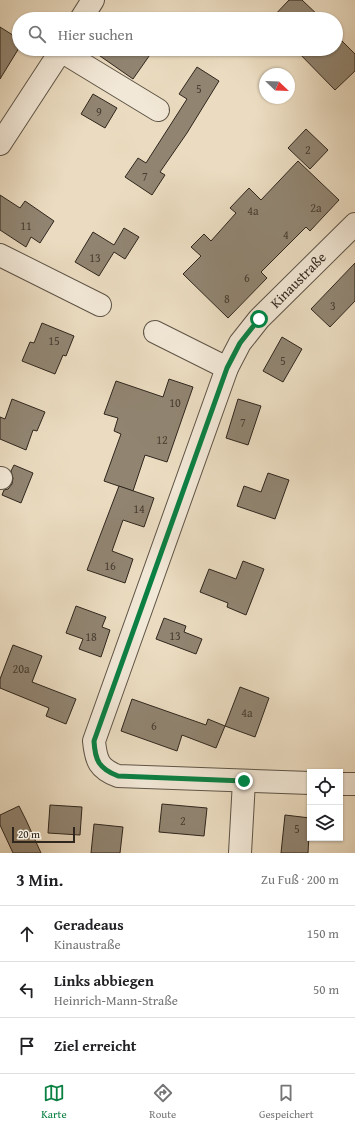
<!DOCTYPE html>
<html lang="de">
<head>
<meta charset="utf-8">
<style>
	:root { --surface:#fff; --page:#f2f2f2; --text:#202124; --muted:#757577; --line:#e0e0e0; --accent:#0b8043 }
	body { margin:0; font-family:"Gentium Book Plus",serif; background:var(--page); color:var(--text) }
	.controls { position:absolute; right:12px; bottom:12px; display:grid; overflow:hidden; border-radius:0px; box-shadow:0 1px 3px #0004 }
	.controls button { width:36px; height:36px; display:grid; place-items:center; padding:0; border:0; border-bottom:1px solid var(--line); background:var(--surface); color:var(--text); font:20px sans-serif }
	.compass { position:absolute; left:259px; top:68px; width:36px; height:36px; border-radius:50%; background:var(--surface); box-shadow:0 1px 3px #0004; rotate:113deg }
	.scale { position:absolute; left:12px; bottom:10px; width:63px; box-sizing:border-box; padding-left:4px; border:2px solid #2f261d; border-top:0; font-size:11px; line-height:14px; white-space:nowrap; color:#2f261d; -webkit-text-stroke:3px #f2e8d7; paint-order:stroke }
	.stop { position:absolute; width:12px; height:12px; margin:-9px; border:3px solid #0b8043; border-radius:50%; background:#fff }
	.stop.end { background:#0b8043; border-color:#fff; box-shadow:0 1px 4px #0008 }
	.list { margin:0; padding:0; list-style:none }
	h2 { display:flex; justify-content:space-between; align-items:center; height:52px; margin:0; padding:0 16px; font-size:17px }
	h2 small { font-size:13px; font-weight:400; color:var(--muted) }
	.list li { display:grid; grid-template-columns:26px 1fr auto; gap:12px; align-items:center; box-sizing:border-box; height:56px; padding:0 16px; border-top:1px solid var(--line) }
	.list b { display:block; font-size:15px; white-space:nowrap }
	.list p { margin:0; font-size:13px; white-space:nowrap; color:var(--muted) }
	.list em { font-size:13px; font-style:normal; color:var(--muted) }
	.icon { flex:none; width:22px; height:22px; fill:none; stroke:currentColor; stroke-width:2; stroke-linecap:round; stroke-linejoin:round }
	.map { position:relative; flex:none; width:355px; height:853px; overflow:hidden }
	.search { position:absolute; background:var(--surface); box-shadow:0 1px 3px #0004; left:12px; right:12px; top:12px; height:44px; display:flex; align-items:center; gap:10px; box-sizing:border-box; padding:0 14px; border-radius:22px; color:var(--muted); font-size:15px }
	.sheet { height:220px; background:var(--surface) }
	nav { display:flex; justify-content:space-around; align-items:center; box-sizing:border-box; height:56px; border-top:1px solid var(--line); background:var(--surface); font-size:11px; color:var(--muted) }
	nav a { display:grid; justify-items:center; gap:2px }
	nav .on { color:var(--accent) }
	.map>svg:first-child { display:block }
</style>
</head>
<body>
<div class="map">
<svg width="355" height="853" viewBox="0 0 355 853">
	<rect width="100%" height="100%" fill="#ebdcc1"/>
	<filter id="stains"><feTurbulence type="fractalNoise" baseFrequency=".005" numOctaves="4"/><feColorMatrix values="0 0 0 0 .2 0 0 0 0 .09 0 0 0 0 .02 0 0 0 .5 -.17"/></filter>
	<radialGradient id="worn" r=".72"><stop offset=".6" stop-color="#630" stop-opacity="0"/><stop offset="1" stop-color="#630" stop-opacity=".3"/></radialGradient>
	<g fill="#918572" stroke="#2f261d">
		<polygon points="289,0 302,0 322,19 271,19"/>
		<polygon points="0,27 19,39 19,48 0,79"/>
		<polygon points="336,35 355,54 355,71 335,90 295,49 336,49"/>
		<polygon points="90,49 154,49 133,79"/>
		<polygon points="197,67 219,81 187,133 160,172 165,175 152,195 125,177 138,158 146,163 187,99 179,94"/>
		<polygon points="93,94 117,108 105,128 81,114"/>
		<polygon points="306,129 328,150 310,169 288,148"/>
		<polygon points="298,161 339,200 310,231 306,227 261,272 267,278 228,318 183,274 201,256 191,247 204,234 211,241 236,213 230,208 249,188 261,200"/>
		<polygon points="0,195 20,208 25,201 54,221 40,243 31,237 26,247 0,230"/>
		<polygon points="124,228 139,237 125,259 114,252 99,276 75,262 93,232 114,245"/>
		<polygon points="355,263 355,301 330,327 311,309"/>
		<polygon points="42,323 74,336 66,356 63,355 55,374 22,361 30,342 34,343"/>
		<polygon points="282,337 302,349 283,382 263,371"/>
		<polygon points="169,379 193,387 167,462 145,455 133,491 104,481 121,434 114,431 118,418 104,414 116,381 163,397"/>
		<polygon points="12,399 45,412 37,431 33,430 26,450 0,439 0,417 5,419"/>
		<polygon points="238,399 261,406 248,445 226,438"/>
		<polygon points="14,465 33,473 21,503 2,495 4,490 8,489 12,484 13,478 11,471"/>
		<polygon points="268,473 289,480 275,519 237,506 244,486 261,492"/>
		<polygon points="119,486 154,498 144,527 123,520 112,551 133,559 125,583 87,570"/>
		<polygon points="243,561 264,569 246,615 227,607 228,603 200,592 209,569 236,579"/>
		<polygon points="76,606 106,617 102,627 110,630 101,657 79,649 83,639 66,633"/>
		<polygon points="164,618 186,626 184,632 202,639 196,654 156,639"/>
		<polygon points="13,645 42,656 32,682 76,699 66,724 46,716 49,708 0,688 0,679"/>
		<polygon points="240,687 269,698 255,737 225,726"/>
		<polygon points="132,699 206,725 208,719 225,726 216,748 182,735 177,751 121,731"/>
		<polygon points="162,804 207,808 204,836 159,832"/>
		<polygon points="50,805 82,807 80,835 48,833"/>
		<polygon points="19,806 26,820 41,853 13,853 0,825 0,815"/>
		<polygon points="285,815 310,818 308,853 281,853"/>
		<polygon points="94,824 123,827 120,853 91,853"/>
	</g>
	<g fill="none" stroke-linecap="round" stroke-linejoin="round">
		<g stroke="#5e5446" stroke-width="24">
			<g id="minor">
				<polyline points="81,19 93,0"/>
				<polyline points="61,51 158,110"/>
				<polyline points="0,144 62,49"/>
				<polyline points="0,255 100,305"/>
				<polyline points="155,332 227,368"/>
				<polyline points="0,478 1,478"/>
				<path d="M310 783 118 776C99 769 96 761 94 741L227 368 240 343 259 319 355 224"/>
				<polyline points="340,784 355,784"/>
				<polyline points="240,853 244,781"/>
			</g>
		</g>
		<use href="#minor" stroke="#f2e8d7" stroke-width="22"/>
	</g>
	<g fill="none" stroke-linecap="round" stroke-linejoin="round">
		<path stroke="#0b8043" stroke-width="5" d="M244 781 118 776C99 769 95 760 94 741L227 368 240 343 259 319"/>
	</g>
	<g text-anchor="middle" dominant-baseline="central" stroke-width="3" stroke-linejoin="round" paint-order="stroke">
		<g font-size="12" fill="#483e32">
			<text x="199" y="88">5</text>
			<text x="99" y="111">9</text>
			<text x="308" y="149">2</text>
			<text x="145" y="176">7</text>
			<text x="316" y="207">2a</text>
			<text x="253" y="210">4a</text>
			<text x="26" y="225">11</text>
			<text x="286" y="234">4</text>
			<text x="95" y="257">13</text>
			<text x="247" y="277">6</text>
			<text x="227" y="298">8</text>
			<text x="333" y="305">3</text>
			<text x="54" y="340">15</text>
			<text x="283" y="360">5</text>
			<text x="175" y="402">10</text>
			<text x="243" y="422">7</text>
			<text x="162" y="439">12</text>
			<text x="139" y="508">14</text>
			<text x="110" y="565">16</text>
			<text x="175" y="635">13</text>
			<text x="91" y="636">18</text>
			<text x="21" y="668">20a</text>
			<text x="247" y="712">4a</text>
			<text x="154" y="725">6</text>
			<text x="183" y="820">2</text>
			<text x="297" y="828">5</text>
		</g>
		<g font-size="14" fill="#2f261d" stroke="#f2e8d7">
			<text transform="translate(298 280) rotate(-45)">Kinaustraße</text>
		</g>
	</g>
	<rect width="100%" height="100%" filter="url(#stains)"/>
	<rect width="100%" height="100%" fill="url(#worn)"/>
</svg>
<div class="controls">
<button><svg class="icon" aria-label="locate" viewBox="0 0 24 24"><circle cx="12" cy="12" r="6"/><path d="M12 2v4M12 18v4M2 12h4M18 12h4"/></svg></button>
<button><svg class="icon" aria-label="layers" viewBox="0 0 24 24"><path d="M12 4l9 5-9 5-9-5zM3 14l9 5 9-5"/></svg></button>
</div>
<svg class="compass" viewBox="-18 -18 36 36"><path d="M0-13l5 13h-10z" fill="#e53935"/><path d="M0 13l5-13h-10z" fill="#757577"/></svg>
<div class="scale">20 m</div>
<div class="stop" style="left:259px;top:319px"></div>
<div class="stop end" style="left:244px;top:781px"></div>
<div class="search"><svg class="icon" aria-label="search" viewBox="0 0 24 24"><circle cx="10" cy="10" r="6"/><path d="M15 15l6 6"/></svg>Hier suchen</div>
</div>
<section class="sheet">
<h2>3 Min.<small>Zu Fuß · 200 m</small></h2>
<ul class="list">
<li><svg class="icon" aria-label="ahead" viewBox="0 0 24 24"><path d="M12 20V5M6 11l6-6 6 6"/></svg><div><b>Geradeaus</b><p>Kinaustraße</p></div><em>150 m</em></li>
<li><svg class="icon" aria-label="left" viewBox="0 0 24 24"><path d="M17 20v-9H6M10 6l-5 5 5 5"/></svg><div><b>Links abbiegen</b><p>Heinrich-Mann-Straße</p></div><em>50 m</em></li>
<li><svg class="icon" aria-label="arrive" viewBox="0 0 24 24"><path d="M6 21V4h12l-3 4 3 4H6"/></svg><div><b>Ziel erreicht</b></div></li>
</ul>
</section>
<nav>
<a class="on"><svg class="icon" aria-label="map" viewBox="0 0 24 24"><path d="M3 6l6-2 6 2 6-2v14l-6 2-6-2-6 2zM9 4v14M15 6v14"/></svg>Karte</a>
<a><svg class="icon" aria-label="directions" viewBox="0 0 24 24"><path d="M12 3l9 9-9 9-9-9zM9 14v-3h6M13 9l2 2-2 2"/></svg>Route</a>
<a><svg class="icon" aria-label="saved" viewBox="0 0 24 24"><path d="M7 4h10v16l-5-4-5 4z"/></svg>Gespeichert</a>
</nav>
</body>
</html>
